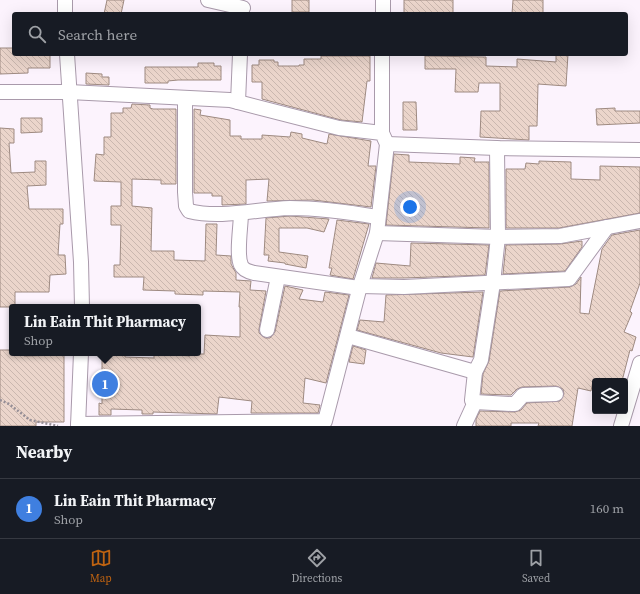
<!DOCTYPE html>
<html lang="en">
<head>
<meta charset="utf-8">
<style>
	:root { --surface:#171b24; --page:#242831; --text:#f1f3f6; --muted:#9ea1a6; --line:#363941; --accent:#bf6311 }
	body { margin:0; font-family:"Source Serif 4",serif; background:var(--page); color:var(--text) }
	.controls { position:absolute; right:12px; bottom:12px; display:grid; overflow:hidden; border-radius:4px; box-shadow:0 4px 16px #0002 }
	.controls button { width:36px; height:36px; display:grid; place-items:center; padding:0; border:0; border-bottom:1px solid var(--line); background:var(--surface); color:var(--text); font:20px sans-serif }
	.you { position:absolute; left:410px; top:207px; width:14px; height:14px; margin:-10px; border:3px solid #fff; border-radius:50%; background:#1a73e8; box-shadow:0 0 0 6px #1a73e833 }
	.badge { display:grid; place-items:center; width:26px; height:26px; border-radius:50%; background:var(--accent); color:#fff; font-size:13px; font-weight:700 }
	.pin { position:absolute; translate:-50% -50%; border:2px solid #fff; box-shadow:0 1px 4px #0006 }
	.popup { position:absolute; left:9px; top:304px; width:192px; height:52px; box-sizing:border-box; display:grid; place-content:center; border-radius:4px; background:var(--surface); filter:drop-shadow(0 1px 3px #0005); font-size:13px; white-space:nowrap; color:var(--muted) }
	.popup b { font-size:15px; color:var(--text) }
	.popup::after { content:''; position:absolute; left:50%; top:100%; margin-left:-8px; border:8px solid transparent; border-top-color:var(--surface) }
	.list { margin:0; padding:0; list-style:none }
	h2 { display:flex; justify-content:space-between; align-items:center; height:52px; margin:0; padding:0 16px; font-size:17px }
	h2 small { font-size:13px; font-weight:400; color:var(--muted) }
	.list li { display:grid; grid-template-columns:26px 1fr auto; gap:12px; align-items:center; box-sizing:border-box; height:60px; padding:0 16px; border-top:1px solid var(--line) }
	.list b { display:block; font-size:15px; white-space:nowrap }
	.list p { margin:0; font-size:13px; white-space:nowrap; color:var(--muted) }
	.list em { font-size:13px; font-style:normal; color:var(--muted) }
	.icon { flex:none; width:22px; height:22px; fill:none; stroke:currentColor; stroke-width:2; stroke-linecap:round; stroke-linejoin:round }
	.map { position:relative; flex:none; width:640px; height:426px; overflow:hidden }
	.search { position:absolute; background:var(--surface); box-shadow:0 4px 16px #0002; left:12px; right:12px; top:12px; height:44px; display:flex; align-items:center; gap:10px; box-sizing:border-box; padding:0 14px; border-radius:4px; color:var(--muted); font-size:15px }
	.sheet { height:112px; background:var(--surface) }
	nav { display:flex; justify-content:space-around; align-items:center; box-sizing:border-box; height:56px; border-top:1px solid var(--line); background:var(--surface); font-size:11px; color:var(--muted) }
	nav a { display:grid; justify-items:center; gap:2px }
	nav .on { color:var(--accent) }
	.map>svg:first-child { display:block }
</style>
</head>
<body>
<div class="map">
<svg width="640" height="426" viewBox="0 0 640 426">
	<defs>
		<pattern id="building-back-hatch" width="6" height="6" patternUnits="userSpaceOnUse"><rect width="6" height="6" fill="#ebd5cb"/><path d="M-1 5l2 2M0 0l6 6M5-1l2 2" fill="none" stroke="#cab7af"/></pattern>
	</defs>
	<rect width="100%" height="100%" fill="#fcf3fd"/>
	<g fill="url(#building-back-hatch)" stroke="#9e8a81">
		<polygon points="107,0 124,0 121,14 104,14"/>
		<rect x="292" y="0" width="17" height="12"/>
		<rect x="404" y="0" width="49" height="14"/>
		<polygon points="513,0 543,0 543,14 512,14"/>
		<polygon points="0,48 14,48 14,54 50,54 50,68 28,68 28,73 0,74"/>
		<polygon points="556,54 568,54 566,86 538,84 537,126 529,126 529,140 480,137 481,111 500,111 500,83 479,83 478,92 455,92 456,69 425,69 425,56 486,57 486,66 517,67 517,59 556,62"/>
		<polygon points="321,56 370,56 370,81 367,81 362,122 341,120 262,99 262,82 252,82 252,65 259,65 259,60 274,60 274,62 278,62 278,66 299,66 299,65 304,65 304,59 321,59"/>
		<polygon points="198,63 214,63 214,66 221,66 221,80 178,80 168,81 168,83 145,83 145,67 198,67"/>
		<polygon points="86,73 102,74 102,77 109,77 109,85 86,84"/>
		<polygon points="403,102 416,102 417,130 403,130"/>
		<polygon points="132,104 150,105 150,108 153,109 176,109 176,184 161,184 161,180 132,179 132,206 152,208 151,251 174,251 174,260 205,261 206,224 217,224 216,255 231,256 231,264 236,273 236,280 251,281 250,290 266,291 259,329 259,333 265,338 270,338 275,332 285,286 303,290 299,299 323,302 325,292 349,295 326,383 305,378 303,403 320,405 318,413 251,413 252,401 219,397 217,414 153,412 153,414 142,414 142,410 111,409 111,415 99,415 99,403 102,404 102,354 125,353 125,357 154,358 154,353 190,356 190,354 204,354 205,335 240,337 240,307 239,307 240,292 203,291 203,295 175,294 175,291 143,290 144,277 114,277 114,265 120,265 121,225 111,225 111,206 121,206 121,182 94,181 96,154 104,155 104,137 111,137 111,113 123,113 123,108 131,108"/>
		<polygon points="615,108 615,111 640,111 640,123 597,125 596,109"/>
		<polygon points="194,109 201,110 200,115 230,120 230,136 241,136 241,139 262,139 262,135 290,137 291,132 302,134 302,138 327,144 329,134 371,141 368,166 376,166 371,207 313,200 267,201 269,179 246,180 246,204 222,205 222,196 212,196 212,193 194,193"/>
		<polygon points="21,118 42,118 42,132 21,133"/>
		<polygon points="0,128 14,129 14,143 9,143 11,173 35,172 35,161 46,161 46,185 27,186 29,209 63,209 63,224 60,224 58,255 65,255 66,274 50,275 49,292 15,292 15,307 0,307"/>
		<polygon points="394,154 409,155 409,162 460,164 460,157 475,158 474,162 489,162 489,228 386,225"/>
		<polygon points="539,161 571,162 571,179 600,180 600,166 640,167 640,213 559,228 506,228 506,169 525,169 526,163 539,164"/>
		<polygon points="290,216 329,219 324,232 307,228 279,228 279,252 308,256 306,268 285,264 285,263 268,261 269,255 264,255 266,218"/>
		<polygon points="337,220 369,224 353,279 330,275 332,268 329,268"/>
		<polygon points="640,230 640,283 630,311 632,313 624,332 636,337 632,351 630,350 622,381 593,381 591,391 578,388 572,426 538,426 539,423 511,423 511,426 476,426 476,419 480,411 515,412 521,410 527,403 560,401 564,394 563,389 556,386 522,387 517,389 511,395 481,394 483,374 489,361 500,291 570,287 576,284 581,277 580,313 589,314 602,249 612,235"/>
		<polygon points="582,241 582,247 565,271 503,274 506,245 560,244"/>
		<polygon points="411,243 489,245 485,275 404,278 372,278 376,263 410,266"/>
		<polygon points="483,292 473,357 441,353 357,330 360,320 384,322 386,295"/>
		<polygon points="353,346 366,350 364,364 349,362"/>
		<polygon points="0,350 12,350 12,353 24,353 24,356 64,355 64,422 36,422 36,426 0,426"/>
	</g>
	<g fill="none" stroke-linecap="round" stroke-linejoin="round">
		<g stroke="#a99aab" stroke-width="16">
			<g id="street">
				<polyline points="65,0 65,14"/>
				<polyline points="208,0 243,8"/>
				<polyline points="383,14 383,0"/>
				<polyline points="67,54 81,262 82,307"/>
				<polyline points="0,92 69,92 230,100 339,128 382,133 387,144 377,233 360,286 325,421 78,424"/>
				<path d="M185 98V192L186 206 189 211C221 219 257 209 290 208 320 208 348 212 377 217"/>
				<polyline points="238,102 240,54"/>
				<polyline points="382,133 382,54"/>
				<polyline points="387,144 497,148 640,150"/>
				<polyline points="497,148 498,237 493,283 481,360 475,372 472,400 475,402 512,404 515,404 523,395 556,394"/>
				<path d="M241 213C241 226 236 254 241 265 243 270 250 272 254 273L359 288"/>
				<polyline points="377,233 498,237 560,236 640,221"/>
				<polyline points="360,286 404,287 569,279 607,227"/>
				<polyline points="267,330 278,277"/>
				<polyline points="348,336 475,372"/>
				<polyline points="78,426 81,353"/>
				<polyline points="464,426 475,402"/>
				<polyline points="621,426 640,363"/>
			</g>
		</g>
		<polyline stroke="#958e96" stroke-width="2.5" stroke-dasharray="2 2" stroke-linecap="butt" points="0,400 9,404 30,420 58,426"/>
		<use href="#street" stroke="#fff" stroke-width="14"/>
	</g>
</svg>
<div class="controls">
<button><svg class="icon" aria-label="layers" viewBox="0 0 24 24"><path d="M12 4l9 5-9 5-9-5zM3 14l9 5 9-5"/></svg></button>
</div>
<div class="you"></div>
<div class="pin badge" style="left:105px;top:384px;background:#3f7fe0">1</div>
<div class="popup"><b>Lin Eain Thit Pharmacy</b>Shop</div>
<div class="search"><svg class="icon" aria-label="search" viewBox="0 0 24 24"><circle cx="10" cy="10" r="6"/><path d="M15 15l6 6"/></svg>Search here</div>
</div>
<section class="sheet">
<h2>Nearby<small></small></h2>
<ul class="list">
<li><span class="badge" style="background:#3f7fe0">1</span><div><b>Lin Eain Thit Pharmacy</b><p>Shop</p></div><em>160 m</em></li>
</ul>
</section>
<nav>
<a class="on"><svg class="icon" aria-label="map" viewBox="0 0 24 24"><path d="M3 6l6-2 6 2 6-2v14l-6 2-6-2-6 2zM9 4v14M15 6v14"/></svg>Map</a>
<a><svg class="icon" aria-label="directions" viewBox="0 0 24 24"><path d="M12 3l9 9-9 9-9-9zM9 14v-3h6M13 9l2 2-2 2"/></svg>Directions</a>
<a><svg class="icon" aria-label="saved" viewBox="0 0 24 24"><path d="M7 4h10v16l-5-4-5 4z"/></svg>Saved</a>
</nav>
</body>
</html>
